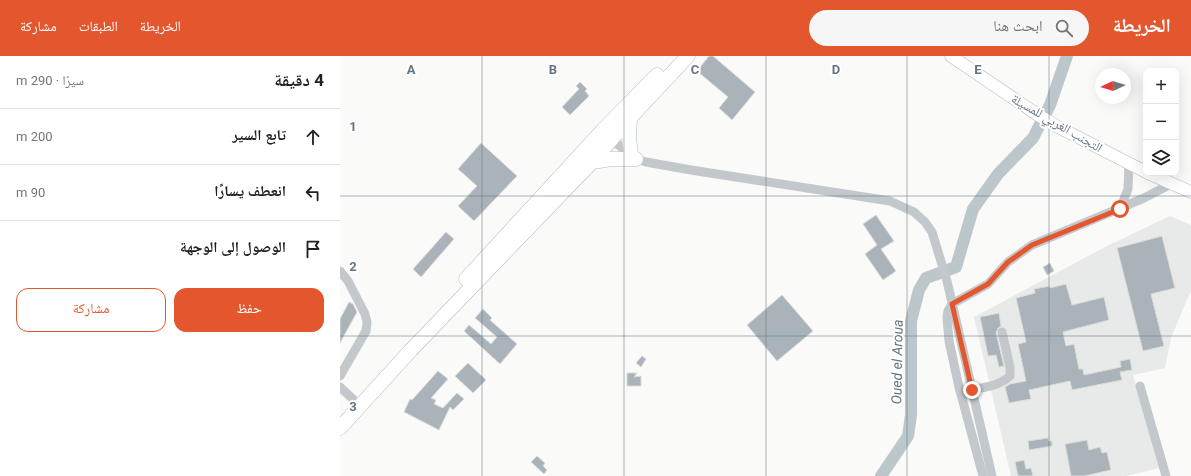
<!DOCTYPE html>
<html lang="ar">
<head>
<meta charset="utf-8">
<style>
	:root { --surface:#fff; --page:#f6f6f6; --text:#202124; --muted:#757577; --line:#e0e0e0; --accent:#e4572e }
	body { margin:0; font-family:Roboto,"Noto Naskh Arabic",sans-serif; background:var(--page); color:var(--text); direction:rtl }
	.controls { position:absolute; right:12px; top:12px; display:grid; overflow:hidden; border-radius:8px; box-shadow:0 4px 16px #0002 }
	.controls button { width:36px; height:36px; display:grid; place-items:center; padding:0; border:0; border-bottom:1px solid var(--line); background:var(--surface); color:var(--text); font:20px sans-serif }
	.compass { position:absolute; left:755px; top:12px; width:36px; height:36px; border-radius:50%; background:var(--surface); box-shadow:0 4px 16px #0002; rotate:266deg }
	.stop { position:absolute; width:12px; height:12px; margin:-9px; border:3px solid #e4572e; border-radius:50%; background:#fff }
	.stop.end { background:#e4572e; border-color:#fff; box-shadow:0 1px 4px #0008 }
	.list { margin:0; padding:0; list-style:none }
	h2 { display:flex; justify-content:space-between; align-items:center; height:52px; margin:0; padding:0 16px; font-size:17px }
	h2 small { font-size:13px; font-weight:400; color:var(--muted) }
	.list li { display:grid; grid-template-columns:26px 1fr auto; gap:12px; align-items:center; box-sizing:border-box; height:56px; padding:0 16px; border-top:1px solid var(--line) }
	.list b { display:block; font-size:15px; white-space:nowrap }
	.list em { font-size:13px; font-style:normal; color:var(--muted) }
	.actions { display:flex; gap:8px; padding:12px 16px }
	.actions a { flex:1; padding:9px 0; border:1px solid var(--accent); border-radius:12px; text-align:center; font-size:14px; color:var(--accent) }
	.actions .main { background:var(--accent); color:#fff }
	.icon { flex:none; width:22px; height:22px; fill:none; stroke:currentColor; stroke-width:2; stroke-linecap:round; stroke-linejoin:round }
	.map { position:relative; flex:none; width:851px; height:420px; overflow:hidden; direction:ltr }
	header { display:flex; align-items:center; gap:24px; box-sizing:border-box; height:56px; padding:0 20px; background:var(--accent); color:#fff }
	header strong { font-size:19px }
	nav { display:flex; gap:22px; margin-inline-start:auto; font-size:14px }
	.search { width:280px; height:36px; background:var(--page); display:flex; align-items:center; gap:10px; box-sizing:border-box; padding:0 14px; border-radius:22px; color:var(--muted); font-size:15px }
	main { display:flex }
	aside { flex:1; background:var(--surface) }
	.map>svg:first-child { display:block }
</style>
</head>
<body>
<header>
<strong>الخريطة</strong>
<div class="search"><svg class="icon" aria-label="search" viewBox="0 0 24 24"><circle cx="10" cy="10" r="6"/><path d="M15 15l6 6"/></svg>ابحث هنا</div>
<nav><a>الخريطة</a><a>الطبقات</a><a>مشاركة</a></nav>
</header>
<main>
<div class="map">
<svg width="851" height="420" viewBox="0 0 851 420">
	<rect width="100%" height="100%" fill="#fafaf8"/>
	<polygon fill="#e8e9e9" points="830,160 851,169 851,234 831,282 825,312 793,319 819,412 786,420 671,420 634,261 765,191"/>
	<g fill="none" stroke-linecap="round" stroke-linejoin="round">
		<polyline stroke="#bbc7cb" stroke-width="12" points="541,420 568,380 571,359 571,265 579,234 586,222 616,211 633,153 658,118 693,82 710,49 727,0"/>
	</g>
	<g fill="#aab3b9" stroke="#dcdcda">
		<polygon points="369,0 373,0 415,36 392,64 379,52 388,41 357,15"/>
		<polygon points="240,26 247,33 245,35 249,40 230,59 222,51 239,33 236,30"/>
		<polygon points="141,87 177,120 134,165 118,150 137,130 118,113"/>
		<polygon points="536,159 554,185 541,193 556,215 543,224 525,198 537,189 523,168"/>
		<polygon points="106,176 114,183 81,221 73,213"/>
		<polygon points="822,180 835,232 811,238 824,290 803,295 777,192"/>
		<polygon points="710,207 714,215 707,219 703,211"/>
		<polygon points="726,228 732,249 764,241 769,264 723,276 726,290 734,288 739,313 743,313 744,319 781,311 780,305 790,303 792,314 780,316 782,324 732,334 730,325 689,334 691,343 669,347 665,331 670,328 686,325 678,288 686,286 676,242 695,237 694,233 710,230 710,232"/>
		<polygon points="442,239 473,275 437,305 407,269"/>
		<polygon points="9,246 13,248 17,256 0,287 0,263"/>
		<polygon points="143,253 152,262 150,264 177,288 160,308 124,275 129,269 151,288 157,281 135,262"/>
		<polygon points="659,257 661,270 658,272 656,277 664,310 659,311 656,299 648,300 640,261"/>
		<polygon points="302,300 306,303 301,311 296,307"/>
		<polygon points="128,307 146,324 133,337 115,320"/>
		<polygon points="98,315 108,323 91,342 96,344 94,348 103,352 117,337 124,343 113,354 110,351 99,374 64,356 70,343 72,344"/>
		<polygon points="287,317 297,317 294,321 301,320 301,330 287,330"/>
		<polygon points="708,382 709,385 712,385 712,390 689,394 688,385"/>
		<polygon points="747,384 749,394 760,391 762,397 767,396 771,414 744,420 731,420 725,388"/>
		<polygon points="197,400 205,407 203,410 207,414 204,418 191,406"/>
		<polygon points="684,404 686,413 691,412 693,420 678,420 675,406"/>
	</g>
	<g fill="none" stroke-linecap="round" stroke-linejoin="round">
		<g stroke="#b5babe" stroke-width="13">
			<g id="major">
				<polyline points="611,0 698,59 718,71 806,116"/>
				<polyline points="808,117 851,136"/>
			</g>
		</g>
		<g stroke="#b4b9bd" stroke-width="15">
			<g id="highway">
				<polyline points="290,62 289,82 291,99"/>
				<polyline points="252,106 272,103 296,103"/>
				<polyline points="126,223 262,75 317,19"/>
				<polyline points="0,372 71,294 252,106 290,62 348,0"/>
			</g>
		</g>
		<g stroke="#c3c8cc" stroke-width="9">
			<polyline points="267,80 296,103 306,106 351,114 550,145 574,156 585,166 592,176 607,225 652,420"/>
			<polyline points="780,153 788,133 789,108"/>
			<polyline points="0,215 8,225 25,258 27,266 26,275 0,320"/>
			<polyline points="800,330 826,420"/>
			<polyline points="0,331 14,344"/>
			<path d="M632 334C645 331 659 330 670 320V311L662 276"/>
			<polyline points="643,420 619,331 609,285 607,262 608,255 612,248 648,228 668,206 692,189 804,142 831,128"/>
		</g>
		<use href="#major" stroke="#fff" stroke-width="12"/>
		<use href="#highway" stroke="#fff" stroke-width="14"/>
	</g>
	<g fill="none" stroke-linecap="round" stroke-linejoin="round">
		<polyline stroke="#e4572e" stroke-width="5" points="632,334 612,248 648,228 668,206 692,189 780,153"/>
	</g>
	<path fill="none" stroke="#657683" stroke-width="1" stroke-opacity="0.55" d="M142 0V420M284 0V420M426 0V420M567 0V420M709 0V420M0 140H851M0 280H851"/>
	<g text-anchor="middle" dominant-baseline="central" stroke-width="4" stroke-linejoin="round" paint-order="stroke">
		<g font-size="13" fill="#657683" stroke="#fff">
			<text transform="translate(717 67) rotate(30)">التجنب الغربي للمسيلة</text>
		</g>
		<g font-size="14" font-style="italic" fill="#60757c" stroke="#fff">
			<text transform="translate(557 306) rotate(-89)">Oued el Aroua</text>
		</g>
	</g>
	<g font-size="13" text-anchor="middle" font-weight="bold" fill="#657683" stroke="#fff" stroke-width="4" stroke-linejoin="round" paint-order="stroke">
		<text x="71" y="18">A</text>
		<text x="213" y="18">B</text>
		<text x="355" y="18">C</text>
		<text x="496" y="18">D</text>
		<text x="638" y="18">E</text>
		<text x="13" y="75">1</text>
		<text x="13" y="215">2</text>
		<text x="13" y="355">3</text>
	</g>
</svg>
<div class="controls">
<button>+</button>
<button>−</button>
<button><svg class="icon" aria-label="layers" viewBox="0 0 24 24"><path d="M12 4l9 5-9 5-9-5zM3 14l9 5 9-5"/></svg></button>
</div>
<svg class="compass" viewBox="-18 -18 36 36"><path d="M0-13l5 13h-10z" fill="#e53935"/><path d="M0 13l5-13h-10z" fill="#757577"/></svg>
<div class="stop" style="left:780px;top:153px"></div>
<div class="stop end" style="left:632px;top:334px"></div>
</div>
<aside>
<h2>4 دقيقة<small>سيرًا · 290 m</small></h2>
<ul class="list">
<li><svg class="icon" aria-label="ahead" viewBox="0 0 24 24"><path d="M12 20V5M6 11l6-6 6 6"/></svg><div><b>تابع السير</b></div><em>200 m</em></li>
<li><svg class="icon" aria-label="left" viewBox="0 0 24 24"><path d="M17 20v-9H6M10 6l-5 5 5 5"/></svg><div><b>انعطف يسارًا</b></div><em>90 m</em></li>
<li><svg class="icon" aria-label="arrive" viewBox="0 0 24 24"><path d="M6 21V4h12l-3 4 3 4H6"/></svg><div><b>الوصول إلى الوجهة</b></div></li>
</ul>
<div class="actions"><a class="main">حفظ</a><a>مشاركة</a></div>
</aside>
</main>
</body>
</html>
